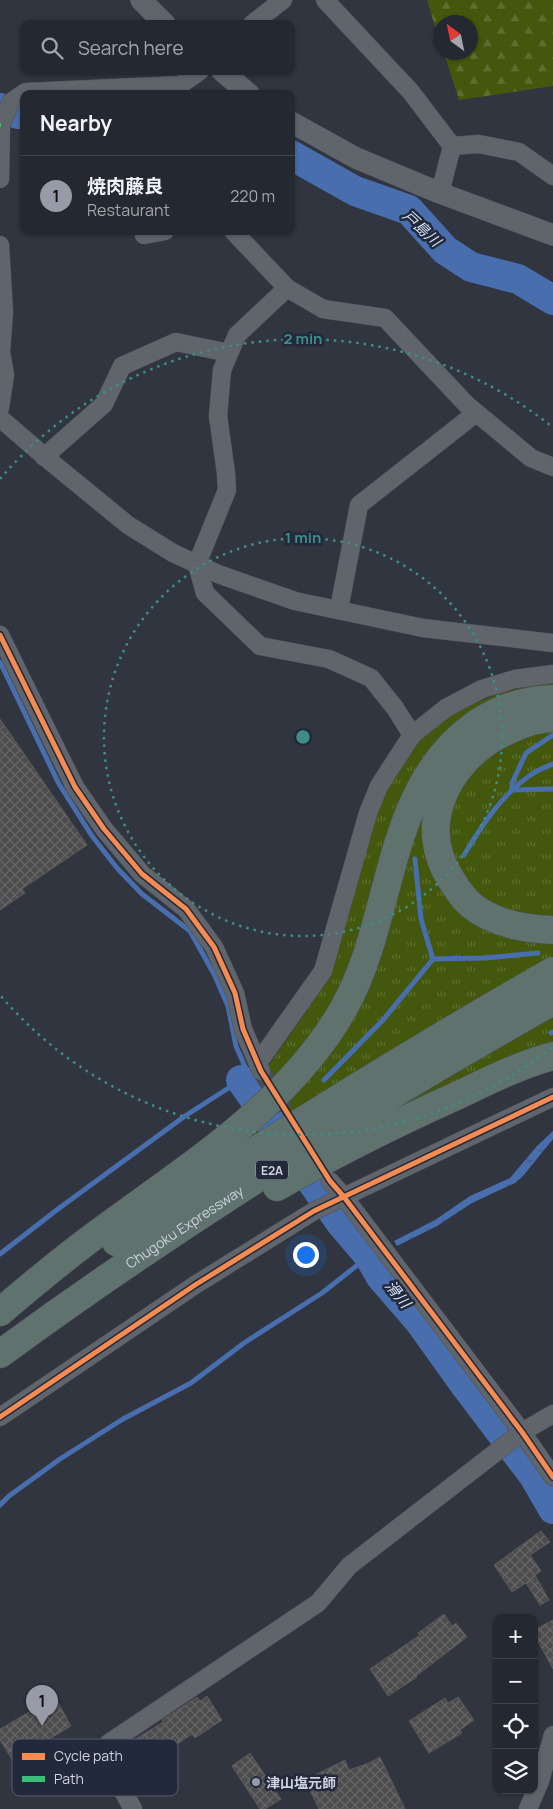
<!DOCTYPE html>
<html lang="en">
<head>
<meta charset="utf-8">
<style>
	:root { --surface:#242830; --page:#30343c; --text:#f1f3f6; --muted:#a3a6ab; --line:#41444c; --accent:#969ba7 }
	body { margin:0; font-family:Manrope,"Noto Sans JP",sans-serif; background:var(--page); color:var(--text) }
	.controls { position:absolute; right:15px; bottom:15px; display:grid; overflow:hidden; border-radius:10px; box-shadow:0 1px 4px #0004 }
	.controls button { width:45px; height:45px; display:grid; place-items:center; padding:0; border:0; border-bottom:1px solid var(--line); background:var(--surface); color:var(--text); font:25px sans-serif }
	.compass { position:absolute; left:433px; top:15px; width:45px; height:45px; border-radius:50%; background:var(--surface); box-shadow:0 1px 4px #0004; rotate:327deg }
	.you { position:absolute; left:305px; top:1254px; width:18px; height:18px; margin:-12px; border:4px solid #fff; border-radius:50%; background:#1a73e8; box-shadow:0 0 0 8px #1a73e833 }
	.badge { display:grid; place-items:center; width:32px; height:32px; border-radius:50%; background:var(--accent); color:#111; font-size:16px; font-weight:700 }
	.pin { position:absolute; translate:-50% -41px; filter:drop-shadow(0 1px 2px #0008) }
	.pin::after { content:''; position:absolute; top:26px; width:18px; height:15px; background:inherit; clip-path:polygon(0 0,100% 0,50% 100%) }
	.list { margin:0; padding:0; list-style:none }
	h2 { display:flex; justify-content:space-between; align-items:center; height:65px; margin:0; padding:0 20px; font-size:21px }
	h2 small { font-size:16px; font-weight:400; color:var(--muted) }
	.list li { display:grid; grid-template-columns:32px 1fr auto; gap:15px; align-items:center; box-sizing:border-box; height:80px; padding:0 20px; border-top:1px solid var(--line) }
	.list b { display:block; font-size:19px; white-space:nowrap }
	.list p { margin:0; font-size:16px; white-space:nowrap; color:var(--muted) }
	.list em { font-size:16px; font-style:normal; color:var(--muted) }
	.icon { flex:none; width:28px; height:28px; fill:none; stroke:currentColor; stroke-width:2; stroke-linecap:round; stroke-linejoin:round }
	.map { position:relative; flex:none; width:553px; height:1809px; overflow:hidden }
	.search { position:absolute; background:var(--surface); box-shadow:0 1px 4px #0004; left:20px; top:20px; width:275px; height:55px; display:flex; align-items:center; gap:12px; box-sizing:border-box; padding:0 18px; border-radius:10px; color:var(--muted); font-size:19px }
	.panel { position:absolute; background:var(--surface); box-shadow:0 1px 4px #0004; left:20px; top:90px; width:275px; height:145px; border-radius:10px }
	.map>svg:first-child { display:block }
</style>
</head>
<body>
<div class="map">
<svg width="553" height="1809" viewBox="0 0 553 1809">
	<defs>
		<pattern id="grass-tufts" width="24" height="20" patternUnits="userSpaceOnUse" patternTransform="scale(1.25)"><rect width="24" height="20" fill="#43580c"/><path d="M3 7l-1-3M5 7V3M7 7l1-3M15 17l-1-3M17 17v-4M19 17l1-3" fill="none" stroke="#5d6f2f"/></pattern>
		<pattern id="forest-firs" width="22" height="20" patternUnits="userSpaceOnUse" patternTransform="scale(1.25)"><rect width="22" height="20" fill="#43580c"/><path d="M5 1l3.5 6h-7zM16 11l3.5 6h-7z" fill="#5d6f2f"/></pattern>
		<pattern id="water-ripples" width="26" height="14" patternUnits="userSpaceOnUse" patternTransform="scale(1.25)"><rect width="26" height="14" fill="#486eae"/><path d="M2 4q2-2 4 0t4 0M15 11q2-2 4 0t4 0" fill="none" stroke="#44597e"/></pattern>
		<pattern id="building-cross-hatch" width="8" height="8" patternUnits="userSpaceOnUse" patternTransform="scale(1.25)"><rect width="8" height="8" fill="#4e4d4e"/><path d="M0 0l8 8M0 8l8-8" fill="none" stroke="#666667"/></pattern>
	</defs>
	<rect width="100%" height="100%" fill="#303540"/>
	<g fill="url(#grass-tufts)">
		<polygon points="541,683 553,683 553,689 455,728 340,997 276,1083 269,1073 269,1065 324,986 335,962 377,814 391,782 404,762 420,740 446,719 468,706 499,693"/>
		<polygon points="553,729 553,918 498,909 473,892 450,853 448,826 452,805 467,773 519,736"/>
		<polygon points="423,804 449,898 553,940 553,958 345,1078 255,1135 235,1145 305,1081"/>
		<polygon points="553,1017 553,1044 332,1147 429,1088"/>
	</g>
	<polygon fill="url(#forest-firs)" points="427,0 553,0 553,86 459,100 444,53 470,52 470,22 440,22 440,43"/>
	<polygon fill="url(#water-ripples)" points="553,1131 553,1139 523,1176 515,1183 472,1203 437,1226 397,1246 394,1241 435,1220 470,1196 510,1178 537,1146"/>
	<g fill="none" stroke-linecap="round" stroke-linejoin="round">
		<g stroke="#486eae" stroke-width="5">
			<polyline points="0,662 59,784 92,836 117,868 142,894 190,931 214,974 228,1006 236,1046 246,1069 241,1080 185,1116 58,1209 0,1254"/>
			<polyline points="512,789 512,783 526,753 553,735"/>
			<polyline points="514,790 553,789"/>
			<path d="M464 855C482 825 502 794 532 774 538 770 546 767 553 764"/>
			<polyline points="415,859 421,919 433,959"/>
			<polyline points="551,1033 553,1032"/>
			<polyline points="324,1080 383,1020 433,959 485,958 538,953"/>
			<polyline points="0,1505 9,1496 60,1459 123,1419 191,1383 244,1343 322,1293 369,1256"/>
		</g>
		<g stroke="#486eae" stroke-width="30">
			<polyline points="0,108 18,114 24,113"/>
			<polyline points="291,155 355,191 409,210 445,250 471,267 518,279 553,300"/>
			<polyline points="241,1080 340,1222 369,1256 381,1277 420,1322 465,1385 534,1476 553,1509"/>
		</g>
	</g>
	<g fill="url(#building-cross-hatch)" stroke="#595859">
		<polygon points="0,719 87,845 22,889 25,893 0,910"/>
		<polygon points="541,1531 550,1542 530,1555 541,1571 535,1575 549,1600 540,1605 526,1583 512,1592 494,1565"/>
		<polygon points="444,1614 452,1626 456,1623 467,1637 416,1676 417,1677 388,1696 370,1669 420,1635 418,1633"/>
		<polygon points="553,1620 553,1669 534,1634 534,1630"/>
		<polygon points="207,1696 222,1720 195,1738 192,1734 130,1776 114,1753 116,1751 163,1722 162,1720 197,1697 200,1701"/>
		<polygon points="55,1697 71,1726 36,1747 39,1752 16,1766 0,1740 0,1729"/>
		<polygon points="458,1697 474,1720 460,1730 462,1733 429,1753 409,1721 445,1698 448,1703"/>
		<polygon points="250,1753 281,1799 265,1809 260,1809 232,1766"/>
		<polygon points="380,1757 405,1809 319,1809 305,1780 345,1760 349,1770 369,1763"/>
	</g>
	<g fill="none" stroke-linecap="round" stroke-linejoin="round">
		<polyline stroke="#484d58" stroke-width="18" stroke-dasharray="18 9" stroke-linecap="butt" points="261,1071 300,1134"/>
		<g stroke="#4d515b" stroke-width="19">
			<g id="minor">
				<polyline points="325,0 411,92 452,146 440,193"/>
				<polyline points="252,24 283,0"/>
				<polyline points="452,146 479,144 519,152 553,176"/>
				<polyline points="0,179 1,125 11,102 26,92 180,85 200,71"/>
				<polyline points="233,231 287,288 323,309 385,318 467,405 531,458 553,467"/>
				<polyline points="144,235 165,231"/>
				<polyline points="0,245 4,312 1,352 5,375 0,408"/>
				<polyline points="287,288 237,335 222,370 218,416 226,473 227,490 197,564 205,593 260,646 329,659 371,678 395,708 412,735"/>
				<polyline points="0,418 51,462 128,525 173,553 218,574 295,601 423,628 553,643"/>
				<polyline points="44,457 104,404 122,366 176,342 229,353"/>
				<polyline points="339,609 359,505 476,413"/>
				<polyline points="0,635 75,787 104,829 142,874 186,909 214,947 235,993 243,1029 261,1071"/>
				<polyline points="258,1063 323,971 368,813 379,786 412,735 446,708 482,689 515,679 553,674"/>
				<polyline points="330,1181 344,1197 522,1432 553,1477"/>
				<polyline points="0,1417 195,1285 314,1211 553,1097"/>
				<polyline points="133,1809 101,1752 109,1743 318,1603 349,1566 522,1432 553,1414"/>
				<polyline points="528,1809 540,1781 553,1735"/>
			</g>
		</g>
		<g stroke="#4d515b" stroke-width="22">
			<g id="tertiary">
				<polyline points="141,0 165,24"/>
				<polyline points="222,71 249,94"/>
				<polyline points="291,122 356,158 440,193 553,235"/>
			</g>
		</g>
		<g stroke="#4d515b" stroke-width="29">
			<g id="motorway">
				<path d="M553 718C534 718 516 726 499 735 446 763 415 827 452 881 457 889 463 898 471 905 494 924 524 929 553 930"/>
				<path d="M277 1187C334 1154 394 1124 454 1097 486 1082 519 1065 553 1056"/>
				<path d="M116 1242C259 1146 404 1056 553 971"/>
				<path d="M0 1312C34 1283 69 1254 105 1228 192 1164 292 1102 345 1006 395 916 384 788 476 724 499 708 525 700 553 699"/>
				<path id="s1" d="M0 1354C176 1225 363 1108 553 1001"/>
			</g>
		</g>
		<use href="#minor" stroke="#60656c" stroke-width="18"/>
		<use href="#tertiary" stroke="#60656c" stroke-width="21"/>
		<use href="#motorway" stroke="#60726d" stroke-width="28"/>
		<polyline stroke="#3abd76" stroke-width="4" stroke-dasharray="8 4" stroke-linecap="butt" points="0,125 1,125"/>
		<g stroke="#21293b" stroke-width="8">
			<g id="cycleway">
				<polyline points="0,635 75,787 104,829 142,874 186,909 214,947 235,993 243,1029 261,1071 330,1181 344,1197 522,1432 553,1477"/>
				<polyline points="0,1417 195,1285 314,1211 553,1097"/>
			</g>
		</g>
		<use href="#cycleway" stroke="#f68b52" stroke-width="5"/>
	</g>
	<g fill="none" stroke="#3e8d8a" stroke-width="2.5" stroke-dasharray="2.5 5">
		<circle cx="303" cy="737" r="199"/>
		<path d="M551 1048A398 398 0 0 1 0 995M0 479A398 398 0 0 1 551 426"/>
	</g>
	<circle fill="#969ba7" stroke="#21293b" stroke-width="2" cx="256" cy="1782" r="5"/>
	<g text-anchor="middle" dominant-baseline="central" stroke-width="5" stroke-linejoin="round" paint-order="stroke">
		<rect fill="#21293b" stroke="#999fad" stroke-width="1" x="256" y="1160.5" width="32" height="19" rx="4"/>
		<g font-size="12" font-weight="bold" fill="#cdd2de">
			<text x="272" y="1170">E2A</text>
		</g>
		<g font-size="14" fill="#cdd2de" stroke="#21293b">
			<text stroke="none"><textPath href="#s1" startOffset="224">Chugoku Expressway</textPath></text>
		</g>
		<g font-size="14" font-weight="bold" fill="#cdd2de" stroke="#21293b" text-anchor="start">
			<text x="266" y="1782">津山塩元師</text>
		</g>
		<g font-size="15" font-style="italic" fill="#d6e2f6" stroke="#21293b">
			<text transform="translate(422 228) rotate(43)">戸島川</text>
			<text transform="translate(398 1294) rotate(51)">滑川</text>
		</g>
	</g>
	<rect x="12" y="1739" width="166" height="57" rx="8" fill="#21293b" stroke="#555c6c" stroke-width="1"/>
	<rect x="22" y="1753" width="23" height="7" fill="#f68b52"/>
	<rect x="22" y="1776" width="23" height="6" fill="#3abd76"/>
	<g font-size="14" fill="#cdd2de">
		<text x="54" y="1761">Cycle path</text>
		<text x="54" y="1784">Path</text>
	</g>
	<circle cx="303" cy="737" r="8" fill="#3e8d8a" stroke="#21293b" stroke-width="2.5"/>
	<g font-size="15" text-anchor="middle" font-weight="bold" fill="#3e8d8a" stroke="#21293b" stroke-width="5" stroke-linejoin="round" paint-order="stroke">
		<text x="303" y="344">2 min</text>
		<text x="303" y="543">1 min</text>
	</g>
</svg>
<div class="controls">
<button>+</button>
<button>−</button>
<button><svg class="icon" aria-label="locate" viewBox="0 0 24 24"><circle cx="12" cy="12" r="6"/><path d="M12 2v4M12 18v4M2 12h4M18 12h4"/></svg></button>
<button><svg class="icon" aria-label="layers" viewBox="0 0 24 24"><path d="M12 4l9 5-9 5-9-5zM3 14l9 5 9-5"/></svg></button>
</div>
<svg class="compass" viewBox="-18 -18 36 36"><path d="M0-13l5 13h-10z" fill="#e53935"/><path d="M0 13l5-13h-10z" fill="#a3a6ab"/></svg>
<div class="you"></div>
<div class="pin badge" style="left:42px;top:1726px">1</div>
<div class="search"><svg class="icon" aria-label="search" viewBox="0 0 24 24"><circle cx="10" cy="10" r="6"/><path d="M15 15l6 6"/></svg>Search here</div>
<section class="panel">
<h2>Nearby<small></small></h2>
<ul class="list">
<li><span class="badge">1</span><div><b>焼肉藤良</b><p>Restaurant</p></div><em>220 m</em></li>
</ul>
</section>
</div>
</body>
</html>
